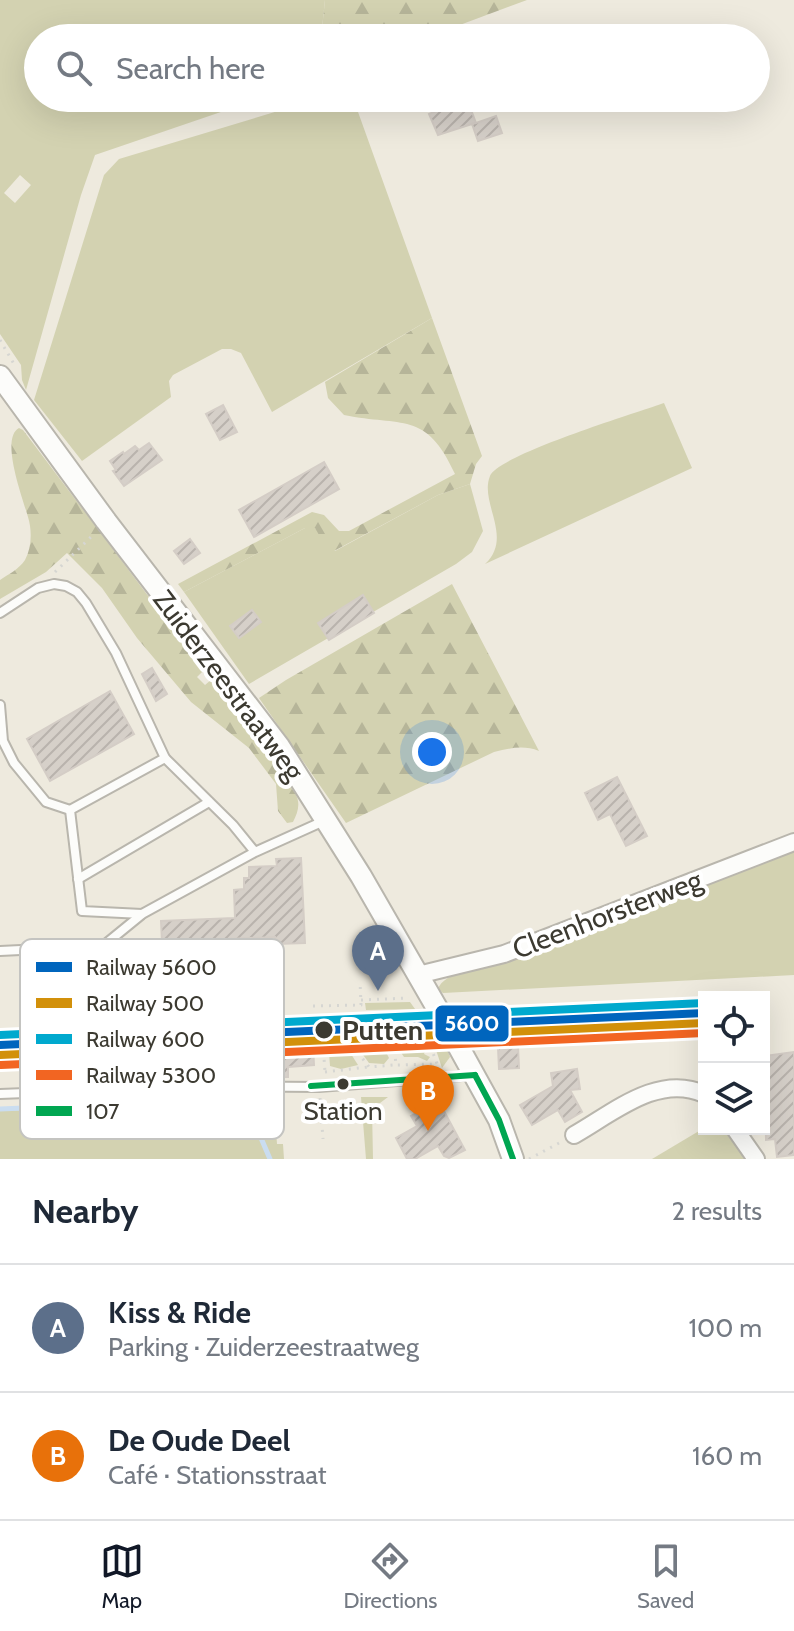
<!DOCTYPE html>
<html lang="en">
<head>
<meta charset="utf-8">
<style>
	:root { --surface:#fff; --page:#f2f2f3; --text:#1f2937; --muted:#747a83; --line:#e0e1e3; --accent:#111827 }
	body { margin:0; font-family:Cabin,sans-serif; background:var(--page); color:var(--text) }
	.controls { position:absolute; right:24px; bottom:24px; display:grid; overflow:hidden; border-radius:0px; box-shadow:0 8px 32px #0002 }
	.controls button { width:72px; height:72px; display:grid; place-items:center; padding:0; border:0; border-bottom:2px solid var(--line); background:var(--surface); color:var(--text); font:40px sans-serif }
	.you { position:absolute; left:432px; top:752px; width:28px; height:28px; margin:-20px; border:6px solid #fff; border-radius:50%; background:#1a73e8; box-shadow:0 0 0 12px #1a73e833 }
	.badge { display:grid; place-items:center; width:52px; height:52px; border-radius:50%; background:var(--accent); color:#fff; font-size:26px; font-weight:700 }
	.pin { position:absolute; translate:-50% -66px; filter:drop-shadow(0 2px 4px #0008) }
	.pin::after { content:''; position:absolute; top:42px; width:28px; height:24px; background:inherit; clip-path:polygon(0 0,100% 0,50% 100%) }
	.list { margin:0; padding:0; list-style:none }
	h2 { display:flex; justify-content:space-between; align-items:center; height:104px; margin:0; padding:0 32px; font-size:34px }
	h2 small { font-size:26px; font-weight:400; color:var(--muted) }
	.list li { display:grid; grid-template-columns:52px 1fr auto; gap:24px; align-items:center; box-sizing:border-box; height:128px; padding:0 32px; border-top:2px solid var(--line) }
	.list b { display:block; font-size:30px; white-space:nowrap }
	.list p { margin:0; font-size:26px; white-space:nowrap; color:var(--muted) }
	.list em { font-size:26px; font-style:normal; color:var(--muted) }
	.icon { flex:none; width:44px; height:44px; fill:none; stroke:currentColor; stroke-width:2; stroke-linecap:round; stroke-linejoin:round }
	.map { position:relative; flex:none; width:794px; height:1159px; overflow:hidden }
	.search { position:absolute; background:var(--surface); box-shadow:0 8px 32px #0002; left:24px; right:24px; top:24px; height:88px; display:flex; align-items:center; gap:20px; box-sizing:border-box; padding:0 28px; border-radius:44px; color:var(--muted); font-size:30px }
	.sheet { height:360px; background:var(--surface) }
	nav { display:flex; justify-content:space-around; align-items:center; box-sizing:border-box; height:112px; border-top:2px solid var(--line); background:var(--surface); font-size:22px; color:var(--muted) }
	nav a { display:grid; justify-items:center; gap:4px }
	nav .on { color:var(--accent) }
	.map>svg:first-child { display:block }
</style>
</head>
<body>
<div class="map">
<svg width="794" height="1159" viewBox="0 0 794 1159">
	<defs>
		<pattern id="forest-firs" width="22" height="20" patternUnits="userSpaceOnUse" patternTransform="scale(2)"><rect width="22" height="20" fill="#d3d2b1"/><path d="M5 1l3.5 6h-7zM16 11l3.5 6h-7z" fill="#b6b599"/></pattern>
		<pattern id="building-hatch" width="6" height="6" patternUnits="userSpaceOnUse" patternTransform="scale(2)"><rect width="6" height="6" fill="#d6d0c9"/><path d="M-1 1l2-2M0 6l6-6M5 7l2-2" fill="none" stroke="#b9b3ad"/></pattern>
	</defs>
	<rect width="100%" height="100%" fill="#eeeade"/>
	<g fill="#d3d2b1" fill-rule="evenodd">
		<path d="M0 0H325L321 38H38V98H262L95 155 81 195 26 390 22 380 21 365 0 334ZM20 175 31 185 15 203 4 193Z"/>
		<polygon points="321,98 353,98 432,318 272,412 241,353 231,349 222,349 173,375 169,381 171,397 82,461 34,400 104,175 119,159"/>
		<path d="M664 403 692 468 485 564C514 537 479 503 490 476 498 455 636 413 664 403Z"/>
		<polygon points="470,484 483,531 472,552 456,564 249,684 184,592 305,528 315,528 335,551 438,495"/>
		<path d="M794 852V975L443 993 438 989C445 969 505 959 525 953 616 923 703 882 794 852Z"/>
		<polygon points="410,1002 415,1009 366,1010 365,1003"/>
		<polygon points="443,1038 450,1057 442,1068 435,1047"/>
		<polygon points="427,1046 424,1054 430,1057 427,1061 418,1057 404,1057 398,1048"/>
		<polygon points="377,1048 385,1050 389,1058 384,1064 369,1063 361,1052"/>
		<polygon points="329,1052 351,1054 358,1065 341,1069 330,1066"/>
		<polygon points="361,1097 388,1097 372,1109 373,1159 366,1159"/>
		<polygon points="243,1101 268,1158 244,1102 256,1101 258,1110 267,1110 266,1101 274,1101 277,1144 283,1144 284,1159 0,1159 0,1111"/>
		<polygon points="704,1128 723,1129 745,1159 652,1159"/>
	</g>
	<g fill="url(#forest-firs)">
		<polygon points="325,0 527,0 425,38 321,38"/>
		<path d="M432 318 482 456 476 464 470 484 438 495 334 551 326 547 315 528H305L184 592 178 584 312 512 324 515 339 531H349L455 474C426 410 402 427 344 415L328 398 325 382Z"/>
		<path d="M19 428 23 430 204 670 197 677 205 685 212 679 295 793C301 803 298 812 293 822L287 823 278 811 276 784 249 748 191 702 137 638 102 588 67 553 46 572 0 599V580C9 574 19 569 25 560 32 547 32 530 28 517 22 496 0 438 19 428Z"/>
		<path d="M452 584 539 751C524 745 510 748 494 752L346 823 259 698 286 680Z"/>
	</g>
	<g fill="none" stroke-linecap="round" stroke-linejoin="round">
		<polyline stroke="#caddf0" stroke-width="5" points="0,1109 241,1099 246,1103 270,1159"/>
	</g>
	<g fill="url(#building-hatch)" stroke="#d4cdc6" stroke-width="2">
		<polygon points="449,98 457,98 459,102 467,99 476,123 496,116 502,133 478,141 472,124 475,123 438,135 429,114 436,111 433,104"/>
		<polygon points="223,405 237,432 220,440 206,414"/>
		<polygon points="149,443 162,460 124,486 113,471 116,470 110,461 123,452 124,454 135,446 139,450"/>
		<polygon points="324,462 339,489 254,537 239,510"/>
		<polygon points="190,539 200,553 184,564 174,551"/>
		<polygon points="363,595 374,613 329,640 318,623"/>
		<polygon points="252,610 261,622 239,638 230,626"/>
		<polygon points="152,668 167,694 156,701 142,674"/>
		<polygon points="110,691 134,734 50,781 27,739"/>
		<polygon points="617,777 647,836 626,846 610,814 598,820 585,793"/>
		<polygon points="301,858 305,943 276,944 275,937 162,942 161,921 235,918 234,890 244,889 244,878 249,878 249,867 277,866 276,859"/>
		<polygon points="277,1043 277,1048 313,1046 314,1065 288,1067 288,1077 227,1078 226,1058 256,1057 257,1044"/>
		<polygon points="518,1046 519,1068 499,1069 498,1047"/>
		<polygon points="794,1052 794,1155 777,1157 775,1139 766,1140 764,1056"/>
		<polygon points="577,1069 580,1089 570,1090 582,1112 565,1122 558,1110 532,1125 520,1105 553,1086 551,1073"/>
		<polygon points="422,1110 426,1116 431,1113 433,1117 444,1111 465,1150 449,1158 444,1156 438,1146 415,1159 407,1159 396,1138 417,1126 411,1116"/>
	</g>
	<g fill="none" stroke-linecap="round" stroke-linejoin="round">
		<g stroke="#b9b6ad" stroke-width="12">
			<g id="service">
				<polyline points="0,613 38,588 54,584 66,586 77,592 86,603 116,653 165,758"/>
				<polyline points="0,705 3,741 14,763 46,802 70,810"/>
				<polyline points="255,852 142,914 82,911 70,810 165,758 233,825 255,852 326,820"/>
				<polyline points="78,879 209,802"/>
				<polyline points="0,951 103,946 141,915"/>
				<polyline points="0,1094 203,1086 319,1087 475,1075"/>
			</g>
		</g>
		<g stroke="#b9b6ad" stroke-width="20">
			<g id="minor">
				<polyline points="418,975 504,954 794,842"/>
				<polyline points="735,1129 756,1159"/>
				<path d="M574 1135C613 1113 658 1073 704 1094"/>
			</g>
		</g>
		<g stroke="#b9b6ad" stroke-width="24">
			<polyline id="tertiary" points="0,376 106,521 279,746 361,876 441,1015 499,1120 513,1159"/>
		</g>
		<g stroke="#d6d6d2" stroke-width="3" stroke-dasharray="2 6" stroke-linecap="butt">
			<polyline points="0,340 14,364"/>
			<polyline points="55,572 95,533"/>
			<polyline points="255,984 256,1005"/>
			<polyline points="361,1000 409,998"/>
			<polyline points="313,1006 361,1005 360,981"/>
			<polyline points="220,1014 232,1014 234,1046 249,1045"/>
			<polyline points="436,1040 431,1048 438,1066"/>
			<polyline points="323,1044 325,1072"/>
			<polyline points="390,1044 395,1055 396,1065 437,1064"/>
			<polyline points="353,1046 369,1067 394,1065"/>
			<polyline points="198,1047 201,1075"/>
			<polyline points="323,1048 436,1041"/>
			<polyline points="95,1053 95,1056"/>
			<polyline points="325,1072 368,1067"/>
			<polyline points="320,1098 323,1139"/>
			<polyline points="529,1159 561,1142"/>
		</g>
		<use href="#service" stroke="#fcfcfa" stroke-width="8"/>
		<use href="#minor" stroke="#fcfcfa" stroke-width="16"/>
		<use href="#tertiary" stroke="#fcfcfa" stroke-width="20"/>
		<g stroke="#fff" stroke-width="12">
			<g id="bus-1">
				<polyline points="475,1075 499,1120 513,1159"/>
				<polyline points="311,1086 475,1075"/>
			</g>
		</g>
		<use href="#bus-1" stroke="#00a651" stroke-width="6"/>
		<g stroke="#fff" stroke-width="14">
			<polyline id="rail-1" points="0,1045 704,1013"/>
		</g>
		<g stroke="#fff" stroke-width="14">
			<polyline id="rail-2" points="0,1055 704,1023"/>
		</g>
		<g stroke="#fff" stroke-width="14">
			<polyline id="rail-3" points="0,1035 704,1003"/>
		</g>
		<g stroke="#fff" stroke-width="14">
			<polyline id="rail-4" points="1,1065 704,1033"/>
		</g>
		<use href="#rail-1" stroke="#0065bd" stroke-width="8"/>
		<use href="#rail-2" stroke="#d2900a" stroke-width="8"/>
		<use href="#rail-3" stroke="#00a9ce" stroke-width="8"/>
		<use href="#rail-4" stroke="#f26522" stroke-width="8"/>
	</g>
	<g fill="#3c3a31" stroke="#fff" stroke-width="3">
		<circle cx="324" cy="1030" r="10"/>
		<circle cx="343" cy="1084" r="7"/>
	</g>
	<g text-anchor="middle" dominant-baseline="central" stroke-width="8" stroke-linejoin="round" paint-order="stroke">
		<g font-size="26" fill="#3c3a31" stroke="#fff">
			<text x="343" y="1111">Station</text>
		</g>
		<g font-size="28" fill="#3c3a31" stroke="#fff">
			<text transform="translate(229 685) rotate(53)">Zuiderzeestraatweg</text>
			<text transform="translate(607 914) rotate(-21)">Cleenhorsterweg</text>
		</g>
		<g font-size="28" font-weight="bold" fill="#3c3a31" stroke="#fff" text-anchor="start">
			<text x="342" y="1030">Putten</text>
		</g>
	</g>
	<rect x="20" y="939" width="264" height="200" rx="12" fill="#fff" stroke="#c4c4c1" stroke-width="2"/>
	<rect x="36" y="962" width="36" height="10" fill="#0065bd"/>
	<rect x="36" y="998" width="36" height="10" fill="#d2900a"/>
	<rect x="36" y="1034" width="36" height="10" fill="#00a9ce"/>
	<rect x="36" y="1070" width="36" height="10" fill="#f26522"/>
	<rect x="36" y="1106" width="36" height="10" fill="#00a651"/>
	<g font-size="22" fill="#3c3a31">
		<text x="86" y="975">Railway 5600</text>
		<text x="86" y="1011">Railway 500</text>
		<text x="86" y="1047">Railway 600</text>
		<text x="86" y="1083">Railway 5300</text>
		<text x="86" y="1119">107</text>
	</g>
	<rect stroke="#fff" stroke-width="3" x="434" y="1004" width="76" height="39" rx="8" fill="#0065bd"/>
	<g font-size="22" text-anchor="middle" font-weight="bold" fill="#fff">
		<text x="472" y="1031">5600</text>
	</g>
</svg>
<div class="controls">
<button><svg class="icon" aria-label="locate" viewBox="0 0 24 24"><circle cx="12" cy="12" r="6"/><path d="M12 2v4M12 18v4M2 12h4M18 12h4"/></svg></button>
<button><svg class="icon" aria-label="layers" viewBox="0 0 24 24"><path d="M12 4l9 5-9 5-9-5zM3 14l9 5 9-5"/></svg></button>
</div>
<div class="you"></div>
<div class="pin badge" style="left:378px;top:991px;background:#5c6f8a">A</div>
<div class="pin badge" style="left:428px;top:1131px;background:#e8710a">B</div>
<div class="search"><svg class="icon" aria-label="search" viewBox="0 0 24 24"><circle cx="10" cy="10" r="6"/><path d="M15 15l6 6"/></svg>Search here</div>
</div>
<section class="sheet">
<h2>Nearby<small>2 results</small></h2>
<ul class="list">
<li><span class="badge" style="background:#5c6f8a">A</span><div><b>Kiss &amp; Ride</b><p>Parking · Zuiderzeestraatweg</p></div><em>100 m</em></li>
<li><span class="badge" style="background:#e8710a">B</span><div><b>De Oude Deel</b><p>Café · Stationsstraat</p></div><em>160 m</em></li>
</ul>
</section>
<nav>
<a class="on"><svg class="icon" aria-label="map" viewBox="0 0 24 24"><path d="M3 6l6-2 6 2 6-2v14l-6 2-6-2-6 2zM9 4v14M15 6v14"/></svg>Map</a>
<a><svg class="icon" aria-label="directions" viewBox="0 0 24 24"><path d="M12 3l9 9-9 9-9-9zM9 14v-3h6M13 9l2 2-2 2"/></svg>Directions</a>
<a><svg class="icon" aria-label="saved" viewBox="0 0 24 24"><path d="M7 4h10v16l-5-4-5 4z"/></svg>Saved</a>
</nav>
</body>
</html>
